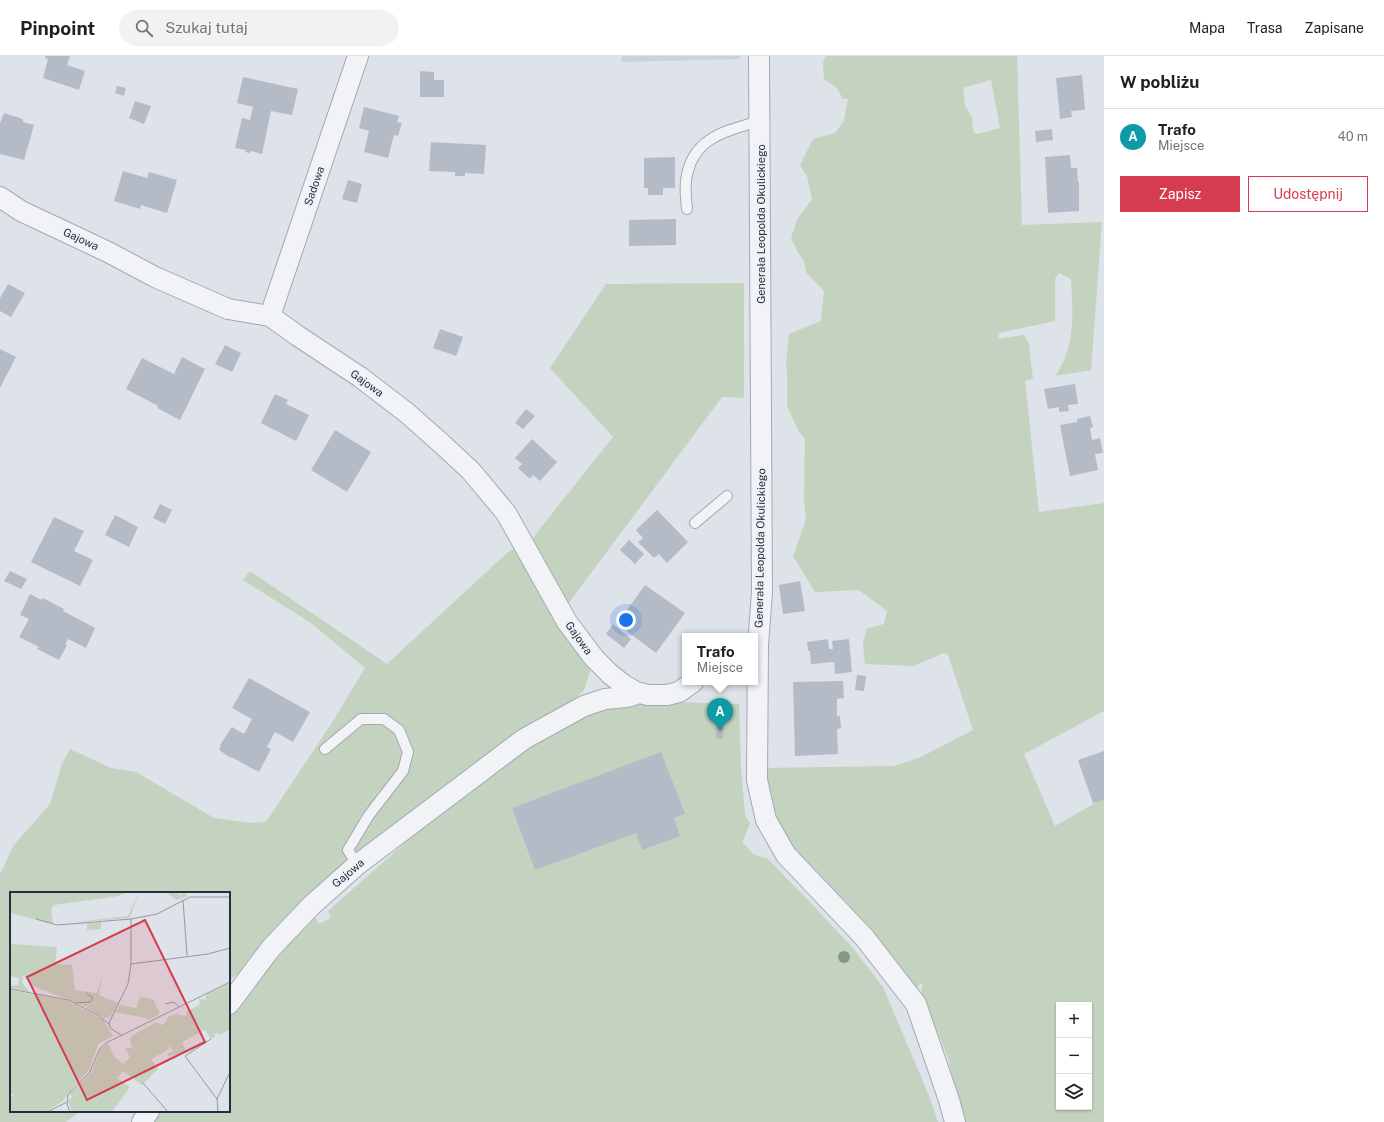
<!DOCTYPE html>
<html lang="pl">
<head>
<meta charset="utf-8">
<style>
	:root { --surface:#fff; --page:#f2f2f2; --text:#202124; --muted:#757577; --line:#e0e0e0; --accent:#d63b4f }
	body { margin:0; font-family:"Public Sans",sans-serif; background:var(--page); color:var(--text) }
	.controls { position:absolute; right:12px; bottom:12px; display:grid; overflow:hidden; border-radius:0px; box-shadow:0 1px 3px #0004 }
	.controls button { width:36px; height:36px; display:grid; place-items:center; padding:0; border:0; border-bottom:1px solid var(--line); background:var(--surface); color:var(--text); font:20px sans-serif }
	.you { position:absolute; left:626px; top:564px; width:14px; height:14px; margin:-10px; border:3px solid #fff; border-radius:50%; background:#1a73e8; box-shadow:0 0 0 6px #1a73e833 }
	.badge { display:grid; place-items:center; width:26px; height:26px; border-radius:50%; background:var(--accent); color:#fff; font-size:13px; font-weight:700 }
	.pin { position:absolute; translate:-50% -33px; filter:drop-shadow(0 1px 2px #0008) }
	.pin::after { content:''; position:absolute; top:21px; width:14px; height:12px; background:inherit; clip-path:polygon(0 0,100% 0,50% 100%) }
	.popup { position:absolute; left:682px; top:577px; width:76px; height:52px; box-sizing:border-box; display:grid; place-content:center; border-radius:0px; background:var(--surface); filter:drop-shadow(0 1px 3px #0005); font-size:13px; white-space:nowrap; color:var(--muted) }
	.popup b { font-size:15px; color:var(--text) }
	.popup::after { content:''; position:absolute; left:50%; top:100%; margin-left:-8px; border:8px solid transparent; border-top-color:var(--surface) }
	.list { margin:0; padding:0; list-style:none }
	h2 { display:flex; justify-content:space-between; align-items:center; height:52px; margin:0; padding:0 16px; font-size:17px }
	h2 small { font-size:13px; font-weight:400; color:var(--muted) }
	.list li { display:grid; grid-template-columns:26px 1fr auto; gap:12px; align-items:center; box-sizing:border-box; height:56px; padding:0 16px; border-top:1px solid var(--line) }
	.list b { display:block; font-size:15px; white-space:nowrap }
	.list p { margin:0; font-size:13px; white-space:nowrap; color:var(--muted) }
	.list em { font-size:13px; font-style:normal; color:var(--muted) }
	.actions { display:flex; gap:8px; padding:12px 16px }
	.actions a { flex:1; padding:9px 0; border:1px solid var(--accent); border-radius:0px; text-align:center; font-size:14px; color:var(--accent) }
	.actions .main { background:var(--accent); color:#fff }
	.icon { flex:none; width:22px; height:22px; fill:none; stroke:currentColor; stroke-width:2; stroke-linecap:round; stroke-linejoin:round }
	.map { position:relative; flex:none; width:1104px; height:1066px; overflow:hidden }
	header { display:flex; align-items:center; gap:24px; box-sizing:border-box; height:56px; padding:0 20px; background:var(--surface); border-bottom:1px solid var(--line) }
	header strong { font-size:19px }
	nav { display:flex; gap:22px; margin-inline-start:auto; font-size:14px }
	.search { width:280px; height:36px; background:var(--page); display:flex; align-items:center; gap:10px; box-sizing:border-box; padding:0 14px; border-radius:22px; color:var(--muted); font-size:15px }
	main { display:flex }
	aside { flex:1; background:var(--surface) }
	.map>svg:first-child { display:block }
</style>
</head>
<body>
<header>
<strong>Pinpoint</strong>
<div class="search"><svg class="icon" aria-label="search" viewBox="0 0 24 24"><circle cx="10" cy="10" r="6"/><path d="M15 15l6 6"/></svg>Szukaj tutaj</div>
<nav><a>Mapa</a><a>Trasa</a><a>Zapisane</a></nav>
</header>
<main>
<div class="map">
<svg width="1104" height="1066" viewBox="0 0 1104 1066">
	<rect width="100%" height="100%" fill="#dee2e9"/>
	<polygon fill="#ccd1db" points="622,0 740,0 740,3 621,6"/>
	<g fill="#c3d3bf" fill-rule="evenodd">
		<path d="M826 0H1017L1022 169 1102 166 1091 314 1055 320C1076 292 1073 256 1071 223L1059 217 1055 223V265L999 277 998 283 1024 279 1029 288 1033 323 1025 325 1039 456 1104 447V655L1024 698 1055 770 1104 742V1066H966L956 1037 948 1002 940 982 921 940 923 926 912 936 779 779 763 712 895 710 923 700 973 674 948 599 944 597 913 610 865 608 863 589 866 573 884 568 887 555 859 534 815 536 793 500 806 464 804 442 805 383 798 374 787 350V315L786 309 789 278 821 265 824 235 806 216 804 205 798 197 791 182 797 164 812 143 807 120 800 109 813 83 835 77 844 65 848 43H843L837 32 824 23 823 6ZM991 24 1000 72 977 78 973 76 972 61 965 50 963 32ZM1059 949H1089V1051H1059Z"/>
		<polygon points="744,227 744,342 722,341 568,548 531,484 613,381 550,312 606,228"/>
		<polygon points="517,491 587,604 590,616 584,634 570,648 537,666 256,906 229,924 229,837 11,837 11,1055 81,1055 66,1066 0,1066 0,816 1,817 13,790 50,748 62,708 70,693 111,712 136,716 214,762 252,767 266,766 333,665 365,612 311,567 243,524 250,515 387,608 508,496"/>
		<polygon points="635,645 739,648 741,712 745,759 750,768 742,786 753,798 768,803 806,842 852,891 883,931 929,1040 938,1066 154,1066 162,1055 229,1055 229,960 248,935 314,860 319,868 331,862 328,855 423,771 501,712 575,658"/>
	</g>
	<g fill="#b5bbc6">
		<polygon points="46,0 70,0 67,9 85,15 79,34 43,22 48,3 45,2"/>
		<polygon points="420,15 434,16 434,24 444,24 444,41 420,41"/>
		<polygon points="1082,19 1085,54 1071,55 1072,61 1060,63 1056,22"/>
		<polygon points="243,21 298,33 292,59 271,55 262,98 251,95 250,97 245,96 246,94 235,92 242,62 250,64 253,51 237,47"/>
		<polygon points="117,30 126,32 124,40 115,37"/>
		<polygon points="135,45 151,50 144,68 129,62"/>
		<polygon points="364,51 399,60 397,66 402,67 398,80 394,79 388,102 364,96 369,75 359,72"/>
		<polygon points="4,57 23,63 23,66 34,69 24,104 0,98 0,67"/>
		<polygon points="1052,73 1053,84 1036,86 1035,75"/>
		<polygon points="431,86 486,89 484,118 465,117 465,120 455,120 455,116 429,115"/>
		<polygon points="1070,99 1071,112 1077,112 1078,126 1079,126 1079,155 1048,157 1045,101"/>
		<polygon points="675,101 675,132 663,132 663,139 648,139 648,132 644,132 644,102"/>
		<polygon points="123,115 147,122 149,116 177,124 167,157 141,149 140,153 114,145"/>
		<polygon points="348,124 362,128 357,147 342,143"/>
		<polygon points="676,163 676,189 629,190 629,164"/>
		<polygon points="8,228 25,237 11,261 0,255 0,242"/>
		<polygon points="440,273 463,281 456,300 433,292"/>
		<polygon points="225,289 241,297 232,316 215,308"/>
		<polygon points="0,293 16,301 0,332"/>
		<polygon points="182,301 205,313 180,364 157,352 158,350 126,333 142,302 174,318"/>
		<polygon points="1075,328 1078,348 1068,349 1069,355 1059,356 1059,351 1048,353 1044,333"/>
		<polygon points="275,338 288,344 286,348 309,359 296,385 261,367"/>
		<polygon points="526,353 535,360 523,373 515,367"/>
		<polygon points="1090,360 1093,371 1090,372 1092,384 1100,382 1103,397 1095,398 1098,414 1070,420 1060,369 1077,366 1077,363"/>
		<polygon points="335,374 371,396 347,436 311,414"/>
		<polygon points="532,383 557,406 540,425 533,419 530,423 518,412 522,408 515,402"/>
		<polygon points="160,448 172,454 165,468 153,462"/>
		<polygon points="657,454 688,486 667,507 659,498 654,502 638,486 643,482 636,474"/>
		<polygon points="115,459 138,471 129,491 105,479"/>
		<polygon points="54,461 84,475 74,495 93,504 80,530 31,506"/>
		<polygon points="629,484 644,498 635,508 620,494"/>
		<polygon points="10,515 27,523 21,533 4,525"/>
		<polygon points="800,525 805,555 783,558 779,529"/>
		<polygon points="645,529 685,557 656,597 617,568"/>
		<polygon points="30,538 42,544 43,542 64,553 63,555 95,572 86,592 68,583 65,588 67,589 59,604 37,593 39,591 19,581 29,563 20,559"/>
		<polygon points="613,568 631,583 624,592 606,578"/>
		<polygon points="828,583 829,593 833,593 832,585 849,583 852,616 835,618 834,606 811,608 810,595 808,595 807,586"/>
		<polygon points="857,619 866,620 864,635 855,634"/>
		<polygon points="249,622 310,656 293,686 275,676 267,691 271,693 259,716 231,701 231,702 219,694 221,690 220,689 232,671 244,678 252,663 232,652"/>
		<polygon points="843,625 844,642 837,643 837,660 840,660 841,672 837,673 838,698 795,700 793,626"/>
		<polygon points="717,668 724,668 723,683 716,683"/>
		<polygon points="1104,695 1104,744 1093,747 1078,704"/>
		<polygon points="661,696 685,758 674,762 680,780 642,794 636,777 535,814 512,752"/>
	</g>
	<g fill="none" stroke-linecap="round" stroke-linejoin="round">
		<g stroke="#a3a9b3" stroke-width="12">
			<g id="service">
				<path d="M687 153C686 144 685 134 686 125 691 82 725 75 760 65"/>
				<polyline points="695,467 727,440"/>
				<polyline points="325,693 361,663 384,663 399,674 408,696 403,715 369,759 348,794 357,809"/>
			</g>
		</g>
		<g stroke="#a3a9b3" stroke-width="22">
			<g id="minor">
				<polyline points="759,0 762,536 758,589 757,724 766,764 786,799 864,881 916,948 949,1044 955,1066"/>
				<polyline points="0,141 21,155 108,196 155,221 228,253 270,260 298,280 360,321 407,357 442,388 471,415 506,457 567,566 594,602 610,618 624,629 636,636 648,639 667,639 679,636 693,626"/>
				<polyline points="270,260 358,0"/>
				<polyline points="229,948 271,892 312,849 357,809 524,683 584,650 605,643 627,641 634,639 636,636"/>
				<polyline points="142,1066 149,1055"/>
			</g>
		</g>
		<use href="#service" stroke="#f1f3f7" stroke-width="10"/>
		<use href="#minor" stroke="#f1f3f7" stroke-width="20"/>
	</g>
	<circle fill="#849985" cx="844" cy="901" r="6"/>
	<g text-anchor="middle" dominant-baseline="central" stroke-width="3.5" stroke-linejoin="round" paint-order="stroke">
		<g font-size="11" fill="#262f40" stroke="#eef1f6">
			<text transform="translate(314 130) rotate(-71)">Sadowa</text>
			<text transform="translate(761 168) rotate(-90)">Generała Leopolda Okulickiego</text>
			<text transform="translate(81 183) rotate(25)">Gajowa</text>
			<text transform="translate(367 327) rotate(36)">Gajowa</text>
			<text transform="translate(760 492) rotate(-89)">Generała Leopolda Okulickiego</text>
			<text transform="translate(579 582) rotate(54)">Gajowa</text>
			<text transform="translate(348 817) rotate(-40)">Gajowa</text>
		</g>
	</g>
	<g transform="translate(10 836)">
		<rect width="220" height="220" fill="#dee2e9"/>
		<path d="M0 0H117L109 4 44 13 41 17 43 32 0 21ZM129 0 120 25 118 26 56 31 118 24ZM160 0H167L171 4 173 0 178 4 166 8 158 2ZM91 30V37L77 38V32L52 34ZM0 52 47 55 45 72 62 73 65 98 87 101 92 83 89 103 108 111 100 125 94 126 74 114 23 94 13 83 12 91 20 100 0 97V94L8 93 9 86 0 84ZM220 91V137L210 143 208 141 204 142 205 145 201 147 195 138 172 150 176 159 159 165 157 162 168 157 163 159 158 153 159 157 141 167 148 177 132 193 113 179 107 186 120 195 102 220H62L58 209 62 205 60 202 82 180 90 158 98 151 105 165 113 172 120 165 115 156H122L120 147 123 143 147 130 150 133 154 132 158 125 166 122 176 124 177 120 190 112 189 107 197 108 195 106 197 102ZM0 98 57 109 93 127 103 144 88 152 80 176 53 209 35 220H0V206L6 201 0 203ZM130 105 143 107 150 122 138 128 136 126 105 120 110 113 126 116Z" fill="#c3d3bf"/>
		<path fill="none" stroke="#949aa5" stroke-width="1" d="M173 8 177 64M26 27 47 33 121 27 147 22 180 5H220M121 72 198 62 220 56M0 97 58 108 88 123 99 132M65 111 80 110 83 106 76 101M155 112 164 110 169 115M111 143 100 136 99 131 118 92 121 72V27M201 147 175 164 207 207M133 191 158 220M37 220 57 210M60 220 57 212 58 203 80 180 89 158 96 151 220 90M208 220 207 207 220 180"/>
		<path fill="#d63b4f" fill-opacity="0.15" stroke="#d63b4f" stroke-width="2" d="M135 28 195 150 77 208 17 85Z"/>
		<rect width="220" height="220" fill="none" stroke="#262f40" stroke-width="2"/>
	</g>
</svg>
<div class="controls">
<button>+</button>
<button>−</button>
<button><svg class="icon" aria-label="layers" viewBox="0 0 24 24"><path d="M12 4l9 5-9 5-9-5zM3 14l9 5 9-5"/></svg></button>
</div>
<div class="you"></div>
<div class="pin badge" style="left:720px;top:675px;background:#0f9aa8">A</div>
<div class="popup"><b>Trafo</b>Miejsce</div>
</div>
<aside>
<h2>W pobliżu<small></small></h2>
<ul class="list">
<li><span class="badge" style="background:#0f9aa8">A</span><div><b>Trafo</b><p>Miejsce</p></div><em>40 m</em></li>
</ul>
<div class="actions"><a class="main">Zapisz</a><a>Udostępnij</a></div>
</aside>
</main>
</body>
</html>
